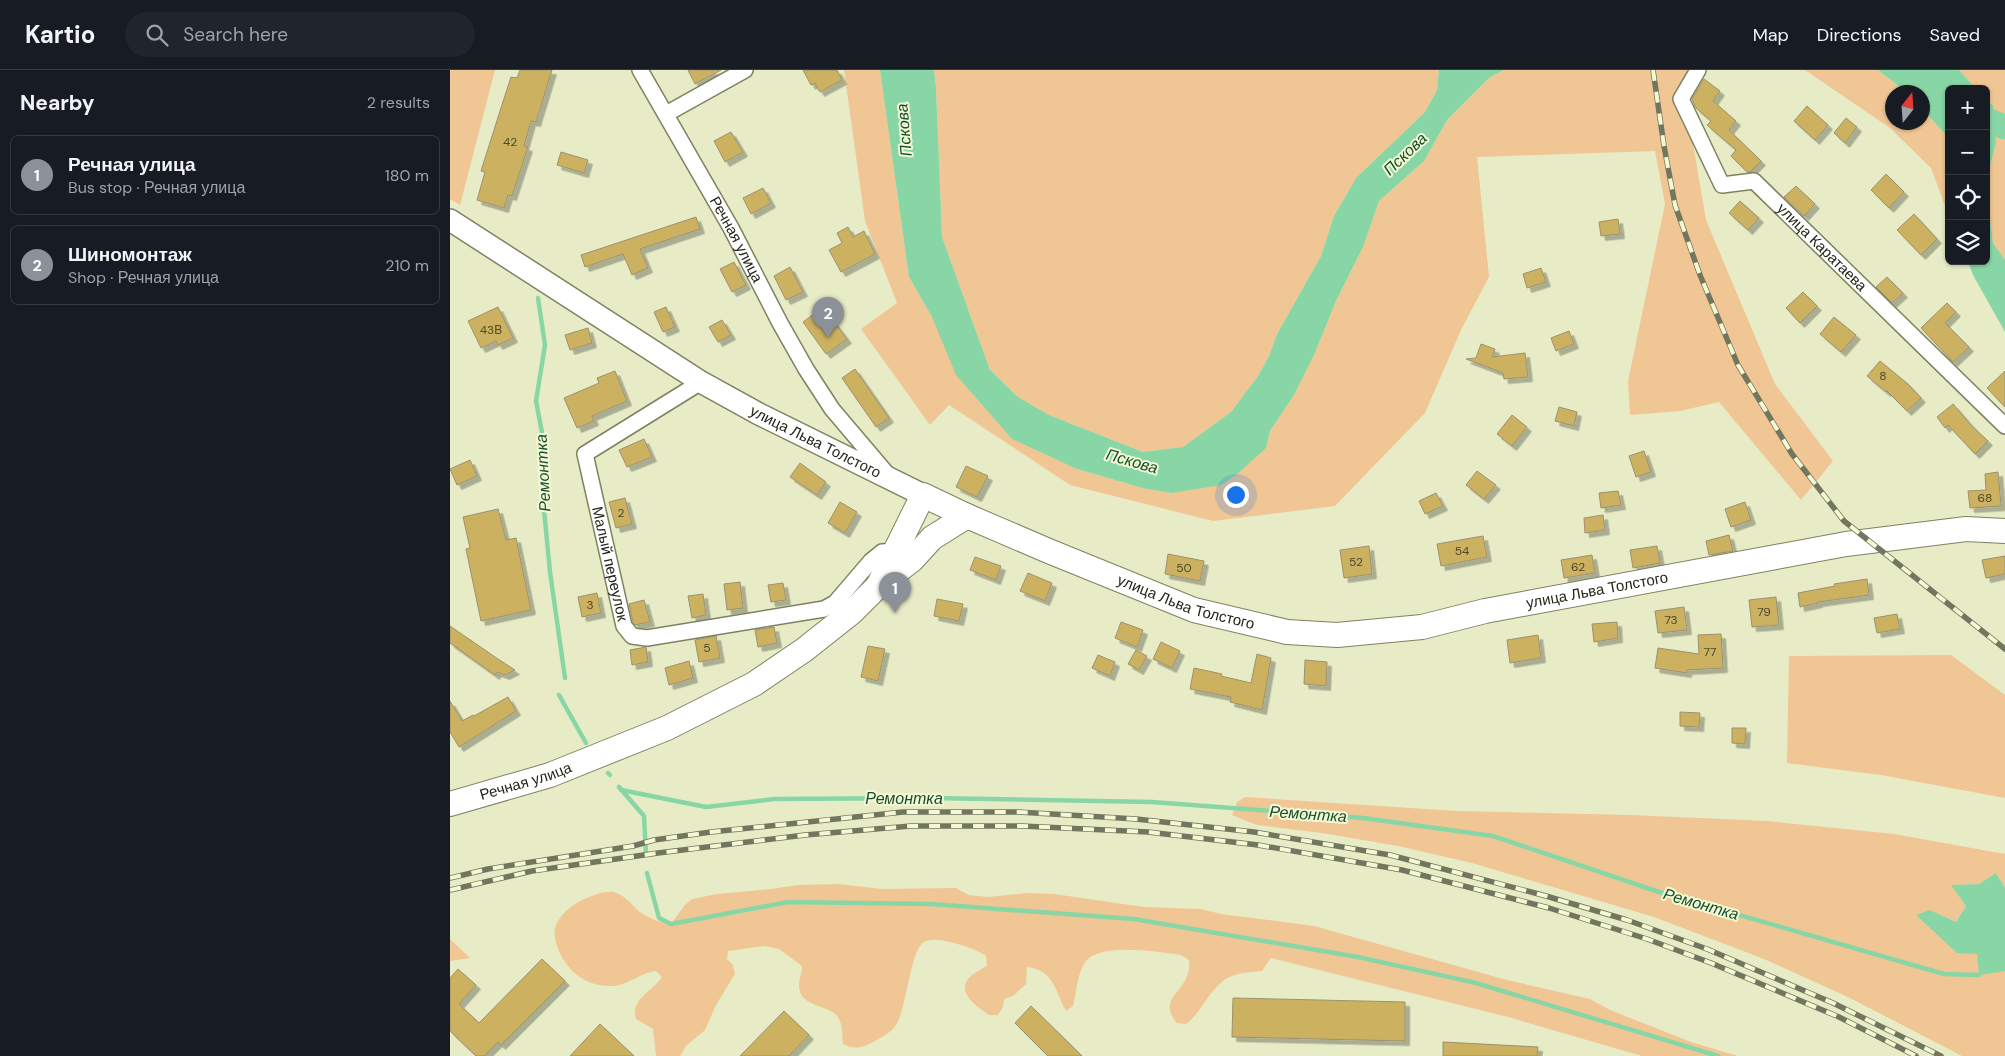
<!DOCTYPE html>
<html lang="en">
<head>
<meta charset="utf-8">
<style>
	:root { --surface:#171b24; --page:#20242c; --text:#f1f3f6; --muted:#9ea1a6; --line:#363941; --accent:#8c9099 }
	body { margin:0; font-family:"DM Sans",sans-serif; background:var(--page); color:var(--text) }
	.controls { position:absolute; right:15px; top:15px; display:grid; overflow:hidden; border-radius:8px; box-shadow:0 1px 4px #0004 }
	.controls button { width:45px; height:45px; display:grid; place-items:center; padding:0; border:0; border-bottom:1px solid var(--line); background:var(--surface); color:var(--text); font:25px sans-serif }
	.compass { position:absolute; left:1435px; top:15px; width:45px; height:45px; border-radius:50%; background:var(--surface); box-shadow:0 1px 4px #0004; rotate:17deg }
	.you { position:absolute; left:785px; top:424px; width:18px; height:18px; margin:-12px; border:4px solid #fff; border-radius:50%; background:#1a73e8; box-shadow:0 0 0 8px #1a73e833 }
	.badge { display:grid; place-items:center; width:32px; height:32px; border-radius:50%; background:var(--accent); color:#fff; font-size:16px; font-weight:700 }
	.pin { position:absolute; translate:-50% -41px; filter:drop-shadow(0 1px 2px #0008) }
	.pin::after { content:''; position:absolute; top:26px; width:18px; height:15px; background:inherit; clip-path:polygon(0 0,100% 0,50% 100%) }
	.list { margin:0; padding:0; list-style:none }
	h2 { display:flex; justify-content:space-between; align-items:center; height:65px; margin:0; padding:0 20px; font-size:21px }
	h2 small { font-size:16px; font-weight:400; color:var(--muted) }
	.list li { display:grid; grid-template-columns:32px 1fr auto; gap:15px; align-items:center; box-sizing:border-box; height:80px; margin:0 10px 10px; padding:0 10px; border:1px solid var(--line); border-radius:8px }
	.list b { display:block; font-size:19px; white-space:nowrap }
	.list p { margin:0; font-size:16px; white-space:nowrap; color:var(--muted) }
	.list em { font-size:16px; font-style:normal; color:var(--muted) }
	.icon { flex:none; width:28px; height:28px; fill:none; stroke:currentColor; stroke-width:2; stroke-linecap:round; stroke-linejoin:round }
	.map { position:relative; flex:none; width:1555px; height:986px; overflow:hidden }
	header { display:flex; align-items:center; gap:30px; box-sizing:border-box; height:70px; padding:0 25px; background:var(--surface); border-bottom:1px solid var(--line) }
	header strong { font-size:24px }
	nav { display:flex; gap:28px; margin-inline-start:auto; font-size:18px }
	.search { width:350px; height:45px; background:var(--page); display:flex; align-items:center; gap:12px; box-sizing:border-box; padding:0 18px; border-radius:28px; color:var(--muted); font-size:19px }
	main { display:flex }
	aside { flex:1; background:var(--surface) }
	.map>svg:first-child { display:block }
</style>
</head>
<body>
<header>
<strong>Kartio</strong>
<div class="search"><svg class="icon" aria-label="search" viewBox="0 0 24 24"><circle cx="10" cy="10" r="6"/><path d="M15 15l6 6"/></svg>Search here</div>
<nav><a>Map</a><a>Directions</a><a>Saved</a></nav>
</header>
<main>
<aside>
<h2>Nearby<small>2 results</small></h2>
<ul class="list">
<li><span class="badge">1</span><div><b>Речная улица</b><p>Bus stop · Речная улица</p></div><em>180 m</em></li>
<li><span class="badge">2</span><div><b>Шиномонтаж</b><p>Shop · Речная улица</p></div><em>210 m</em></li>
</ul>
</aside>
<div class="map">
<svg width="1555" height="986" viewBox="0 0 1555 986">
	<defs>
		<filter id="shadow"><feDropShadow dx="4.5" dy="4.5" stdDeviation="0" flood-color="#0004"/></filter>
	</defs>
	<rect width="100%" height="100%" fill="#e7ecc6"/>
	<g fill="#f0c694">
		<polygon points="0,0 45,0 10,135 0,129"/>
		<polygon points="394,0 430,0 459,207 482,247 627,399 696,419 722,423 816,378 820,361 844,325 864,285 886,231 913,177 929,131 974,91 997,50 1040,7 1054,0 1244,0 1232,9 1256,150 1325,314 1383,391 1351,430 1269,332 1230,341 1180,345 1178,311 1215,134 1205,81 1027,87 1039,207 1011,260 975,343 885,436 763,451 620,415 499,335 480,355 411,259 447,233 415,151"/>
		<polygon points="484,0 989,0 987,20 975,42 906,108 884,146 871,186 827,264 819,286 808,306 781,342 733,377 693,382 599,345 568,327 540,300 492,167 486,18"/>
		<polygon points="1355,0 1428,0 1454,21 1456,22 1442,22 1442,52 1472,52 1473,40 1499,68 1499,147 1481,98 1440,58"/>
		<polygon points="1509,0 1555,0 1555,190 1543,173 1540,152 1537,107 1546,73 1543,36 1536,29 1536,19 1526,19"/>
		<polygon points="1501,585 1555,625 1555,728 1431,705 1337,693 1339,586"/>
		<polygon points="795,727 1006,741 1181,745 1317,751 1444,764 1555,784 1555,818 1546,803 1529,814 1502,815 1516,836 1506,852 1480,840 1527,883 1550,901 1555,901 1555,986 1512,986 1400,928 1314,889 1204,847 1022,793 948,776 872,763 807,755 782,745 787,732"/>
		<path d="M388 814 433 819 506 818 519 825 538 827 578 823 604 824 694 837 751 839 771 844 864 856 1057 910 1140 929 1160 940 1241 972 1288 986H1192L1058 947 821 888 812 901C803 902 793 902 785 905 761 912 755 940 736 954L727 953C704 926 743 922 739 890L731 885C708 882 647 871 634 894 627 906 626 923 623 936L616 941C605 921 604 900 577 897L576 914 563 926 554 929 553 937 548 945H539C527 937 504 921 521 906 526 901 532 900 537 895L536 886C525 879 513 875 500 872 492 870 481 868 474 872 460 880 457 938 446 955 442 962 432 967 425 971 413 978 405 980 393 974 392 966 393 955 388 947 379 935 355 937 350 922 347 914 352 904 352 896L329 879 314 876 278 881 277 889 283 895 285 904 266 935 255 960 236 976 230 986H206L203 959 186 949C180 929 202 922 212 907L206 901C189 903 177 917 159 916 148 916 136 912 127 905 115 896 100 871 106 855 112 842 124 833 137 828 144 825 155 821 163 822 174 824 182 835 190 842 200 849 209 852 221 854L235 835 242 829 267 824 321 819 348 815Z"/>
		<polygon points="0,869 20,888 0,891"/>
	</g>
	<g fill="#88d6a5">
		<polygon points="430,0 484,0 486,18 492,167 540,300 568,327 599,345 693,382 733,377 781,342 808,306 819,286 827,264 871,186 884,146 906,108 975,42 987,20 989,0 1054,0 1040,7 997,50 974,91 929,131 913,177 886,231 864,285 844,325 820,361 816,378 786,405 771,415 722,423 696,419 627,399 562,369 506,305 482,247 459,207"/>
		<polygon points="1428,0 1509,0 1526,19 1499,19 1499,68 1473,40 1472,22 1456,22"/>
		<polygon points="1536,29 1543,36 1546,73 1537,107 1538,132 1543,173 1555,190 1555,262 1523,205 1518,191 1536,191"/>
		<polygon points="1546,803 1555,818 1555,901 1529,905 1527,884 1507,883 1466,845 1480,840 1506,852 1516,836 1501,815 1529,814"/>
	</g>
	<g fill="none" stroke-linecap="round" stroke-linejoin="round">
		<g stroke="#88d6a5" stroke-width="4.5">
			<polyline points="88,228 95,275 86,331 94,373 92,419 100,502 115,608"/>
			<polyline points="109,625 136,673"/>
			<polyline points="158,703 160,705"/>
			<polyline points="169,717 194,746 196,785"/>
			<polyline points="171,720 256,737 324,729 481,728 702,732 913,748 1043,766 1206,821 1494,904 1529,905"/>
			<polyline points="197,803 209,848 221,854 338,832 481,834 684,849 908,887 1026,913 1268,986"/>
		</g>
		<polyline stroke="#88d6a5" stroke-width="25" points="1536,50 1555,57"/>
	</g>
	<g fill="#cbb161" stroke="#9c916f" filter="url(#shadow)">
		<polygon points="70,0 102,0 86,52 81,51 74,76 78,77 62,126 58,125 54,138 27,130 35,102 31,101 50,41 61,7 67,8"/>
		<polygon points="238,0 271,0 245,14"/>
		<polygon points="353,0 387,0 392,10 370,22 365,13 361,15"/>
		<polygon points="1254,9 1270,21 1263,31 1286,51 1279,60 1311,91 1300,102 1297,102 1281,86 1286,80 1257,55 1261,51 1246,38 1242,29"/>
		<polygon points="1357,36 1378,55 1365,70 1344,51"/>
		<polygon points="1396,48 1407,57 1395,73 1384,63"/>
		<polygon points="281,62 293,82 275,92 264,71"/>
		<polygon points="111,82 138,90 134,103 107,95"/>
		<polygon points="1436,104 1454,122 1439,138 1421,120"/>
		<polygon points="1346,116 1365,134 1354,146 1334,127"/>
		<polygon points="313,118 321,133 301,144 293,128"/>
		<polygon points="1290,131 1309,148 1298,160 1279,143"/>
		<polygon points="1464,144 1487,169 1471,185 1447,160"/>
		<polygon points="246,147 250,159 190,179 198,198 182,205 173,184 135,197 131,185"/>
		<polygon points="1168,149 1170,164 1151,166 1149,152"/>
		<polygon points="398,157 403,167 414,161 425,184 391,202 379,180 392,173 387,163"/>
		<polygon points="284,192 296,215 282,222 270,199"/>
		<polygon points="340,197 353,222 336,230 324,206"/>
		<polygon points="1091,198 1096,212 1077,218 1073,204"/>
		<polygon points="1437,207 1453,223 1442,233 1426,217"/>
		<polygon points="1353,222 1367,236 1350,253 1336,238"/>
		<polygon points="1497,233 1506,242 1495,253 1519,277 1503,292 1471,258"/>
		<polygon points="48,237 63,268 48,275 46,271 31,278 18,251"/>
		<polygon points="216,237 225,257 213,262 204,242"/>
		<polygon points="373,237 397,269 376,284 353,252"/>
		<polygon points="1384,247 1406,265 1391,282 1370,264"/>
		<polygon points="272,250 281,265 268,272 259,257"/>
		<polygon points="138,258 142,273 120,280 115,265"/>
		<polygon points="1119,261 1124,274 1106,281 1101,268"/>
		<polygon points="1031,274 1045,279 1042,287 1075,283 1078,307 1054,309 1053,303 1016,289 1026,288"/>
		<polygon points="1430,291 1458,314 1471,328 1457,341 1437,321 1436,322 1417,306"/>
		<polygon points="405,299 439,348 426,357 392,308"/>
		<polygon points="165,301 177,331 142,346 144,351 127,358 114,328 149,313 147,308"/>
		<polygon points="1555,301 1555,337 1537,318"/>
		<polygon points="1503,334 1522,356 1538,371 1525,384 1498,355 1495,358 1487,347"/>
		<polygon points="1109,337 1127,342 1124,356 1105,351"/>
		<polygon points="1062,345 1077,357 1062,376 1047,364"/>
		<polygon points="194,369 202,387 177,397 169,380"/>
		<polygon points="1194,381 1201,402 1186,407 1179,386"/>
		<polygon points="20,390 27,406 7,415 0,399"/>
		<polygon points="350,393 376,412 367,425 340,407"/>
		<polygon points="516,396 538,406 527,427 506,417"/>
		<polygon points="1027,401 1046,415 1034,429 1016,415"/>
		<polygon points="1548,402 1551,436 1520,438 1518,421 1536,420 1535,404"/>
		<polygon points="1168,421 1171,435 1151,438 1149,423"/>
		<polygon points="986,423 993,436 975,444 969,431"/>
		<polygon points="175,428 182,454 166,458 159,432"/>
		<polygon points="390,432 407,442 395,463 378,453"/>
		<polygon points="1295,432 1301,450 1281,457 1275,439"/>
		<polygon points="48,439 56,470 66,468 81,540 31,551 16,479 20,478 13,447"/>
		<polygon points="1153,445 1155,460 1135,463 1134,448"/>
		<polygon points="1279,465 1283,481 1259,485 1256,471"/>
		<polygon points="1033,466 1037,487 991,496 987,474"/>
		<polygon points="919,476 922,504 894,508 890,480"/>
		<polygon points="1207,476 1210,493 1183,498 1180,480"/>
		<polygon points="718,484 754,491 750,511 715,504"/>
		<polygon points="1142,485 1145,503 1114,508 1111,490"/>
		<polygon points="1555,486 1555,504 1536,508 1532,490"/>
		<polygon points="525,487 551,496 546,510 520,500"/>
		<polygon points="578,503 602,513 595,531 570,521"/>
		<polygon points="1417,509 1419,525 1368,532 1368,533 1350,537 1348,523 1385,516 1384,514"/>
		<polygon points="290,512 293,538 277,540 274,514"/>
		<polygon points="333,513 336,530 321,532 318,515"/>
		<polygon points="147,523 151,543 132,547 128,527"/>
		<polygon points="253,524 256,545 242,548 238,526"/>
		<polygon points="1326,527 1329,555 1302,557 1299,530"/>
		<polygon points="487,529 513,534 509,551 484,546"/>
		<polygon points="194,530 200,552 185,555 183,552 179,534"/>
		<polygon points="1234,537 1237,560 1208,563 1205,541"/>
		<polygon points="1447,544 1450,559 1427,563 1424,548"/>
		<polygon points="671,552 693,560 687,577 665,568"/>
		<polygon points="1167,552 1168,568 1144,572 1142,554"/>
		<polygon points="0,556 48,589 65,600 55,605 47,602 45,605 0,573"/>
		<polygon points="324,557 327,573 308,577 305,560"/>
		<polygon points="1271,564 1273,598 1237,600 1237,603 1205,598 1208,578 1249,584 1248,565"/>
		<polygon points="1088,565 1091,588 1060,593 1057,570"/>
		<polygon points="266,566 270,588 249,592 245,570"/>
		<polygon points="711,572 730,581 722,598 703,589"/>
		<polygon points="418,576 435,579 428,611 411,607"/>
		<polygon points="196,577 198,592 182,595 180,580"/>
		<polygon points="686,580 697,586 689,600 678,594"/>
		<polygon points="807,584 821,588 812,640 780,632 781,627 740,619 744,598 772,604 771,606 801,613"/>
		<polygon points="648,585 665,592 660,606 642,598"/>
		<polygon points="855,590 877,592 876,616 854,614"/>
		<polygon points="239,591 243,608 219,615 215,598"/>
		<polygon points="58,627 66,641 9,677 0,662 0,631 12,651 23,645 24,646"/>
		<polygon points="1230,642 1250,643 1249,657 1230,656"/>
		<polygon points="1282,658 1296,658 1295,674 1282,673"/>
		<polygon points="92,889 115,911 51,975 48,972 34,986 26,986 0,961 0,908 8,899 26,915 9,934 29,953"/>
		<polygon points="783,928 955,932 955,971 782,967"/>
		<polygon points="581,936 632,986 598,986 565,953"/>
		<polygon points="334,941 359,965 339,986 290,986"/>
		<polygon points="150,954 184,986 120,986"/>
		<polygon points="993,972 1088,977 1087,986 993,986"/>
	</g>
	<g fill="none" stroke-linecap="round" stroke-linejoin="round">
		<g stroke="#7e8260" stroke-width="18">
			<g id="street">
				<path id="s1" d="M190 0 281 158 330 253 356 299 382 339 438 405"/>
				<path id="s2" d="M1248 0 1231 29 1272 115 1304 111 1555 356"/>
				<polyline points="216,44 295,0"/>
				<path id="s3" d="M251 312 135 384 174 556 182 566 197 568 374 539 385 533 421 491 432 482 445 481"/>
			</g>
		</g>
		<g stroke="#7e8260" stroke-width="24">
			<g id="secondary">
				<path id="s4" d="M0 150 251 312 309 344 473 425"/>
			</g>
		</g>
		<g stroke="#7e8260" stroke-width="26">
			<g id="primary">
				<path id="s5" d="M428 516 473 425 517 446 601 482 744 540 837 562 887 565 972 557 1035 541 1396 474 1516 459 1555 461"/>
				<path id="s6" d="M0 734 100 705 217 658 304 614 354 580 402 542 428 516 462 490 482 468 517 446"/>
			</g>
		</g>
		<use href="#street" stroke="#fff" stroke-width="15"/>
		<use href="#secondary" stroke="#fff" stroke-width="21"/>
		<use href="#primary" stroke="#fff" stroke-width="24"/>
		<g stroke="#73765e" stroke-width="5.5">
			<g id="rail">
				<polyline points="1203,0 1214,76 1225,135 1250,205 1288,295 1342,384 1394,451 1555,579"/>
				<polyline points="0,808 38,799 183,776 204,770 261,762 453,742 568,742 686,749 804,762 940,785 1096,826 1177,850 1257,879 1383,933 1491,986"/>
				<polyline points="0,820 82,801 208,783 355,765 461,756 572,756 698,762 808,775 952,800 1099,838 1197,869 1261,893 1389,947 1466,986"/>
			</g>
		</g>
		<use href="#rail" stroke="#f4f9d3" stroke-width="4" stroke-dasharray="11" stroke-linecap="butt"/>
	</g>
	<g text-anchor="middle" dominant-baseline="central" stroke-width="4" stroke-linejoin="round" paint-order="stroke">
		<g font-size="12" fill="#4e492a">
			<text x="60" y="72">42</text>
			<text x="41" y="260">43В</text>
			<text x="1433" y="306">8</text>
			<text x="1535" y="428">68</text>
			<text x="171" y="443">2</text>
			<text x="1012" y="481">54</text>
			<text x="906" y="492">52</text>
			<text x="1128" y="497">62</text>
			<text x="734" y="498">50</text>
			<text x="140" y="535">3</text>
			<text x="1314" y="542">79</text>
			<text x="1221" y="550">73</text>
			<text x="257" y="578">5</text>
			<text x="1260" y="582">77</text>
		</g>
		<g font-size="15" fill="#252618" stroke="#f4f9d3">
			<text stroke="none"><textPath href="#s1" startOffset="195">Речная улица</textPath></text>
			<text stroke="none"><textPath href="#s2" startOffset="256">улица Каратаева</textPath></text>
			<text stroke="none"><textPath href="#s4" startOffset="428">улица Льва Толстого</textPath></text>
			<text stroke="none"><textPath href="#s3" startOffset="249">Малый переулок</textPath></text>
			<text stroke="none"><textPath href="#s5" startOffset="806">улица Льва Толстого</textPath></text>
			<text stroke="none"><textPath href="#s5" startOffset="386">улица Льва Толстого</textPath></text>
			<text stroke="none"><textPath href="#s6" startOffset="79">Речная улица</textPath></text>
		</g>
		<g font-size="16" font-style="italic" fill="#134e2f" stroke="#f4f9d3">
			<text transform="translate(454 60) rotate(-95)">Пскова</text>
			<text transform="translate(955 84) rotate(-44)">Пскова</text>
			<text transform="translate(682 391) rotate(16)">Пскова</text>
			<text transform="translate(93 403) rotate(-93)">Ремонтка</text>
			<text x="454" y="728">Ремонтка</text>
			<text transform="translate(858 744) rotate(4)">Ремонтка</text>
			<text transform="translate(1251 834) rotate(16)">Ремонтка</text>
		</g>
	</g>
</svg>
<div class="controls">
<button>+</button>
<button>−</button>
<button><svg class="icon" aria-label="locate" viewBox="0 0 24 24"><circle cx="12" cy="12" r="6"/><path d="M12 2v4M12 18v4M2 12h4M18 12h4"/></svg></button>
<button><svg class="icon" aria-label="layers" viewBox="0 0 24 24"><path d="M12 4l9 5-9 5-9-5zM3 14l9 5 9-5"/></svg></button>
</div>
<svg class="compass" viewBox="-18 -18 36 36"><path d="M0-13l5 13h-10z" fill="#e53935"/><path d="M0 13l5-13h-10z" fill="#9ea1a6"/></svg>
<div class="you"></div>
<div class="pin badge" style="left:445px;top:543px">1</div>
<div class="pin badge" style="left:378px;top:268px">2</div>
</div>
</main>
</body>
</html>
